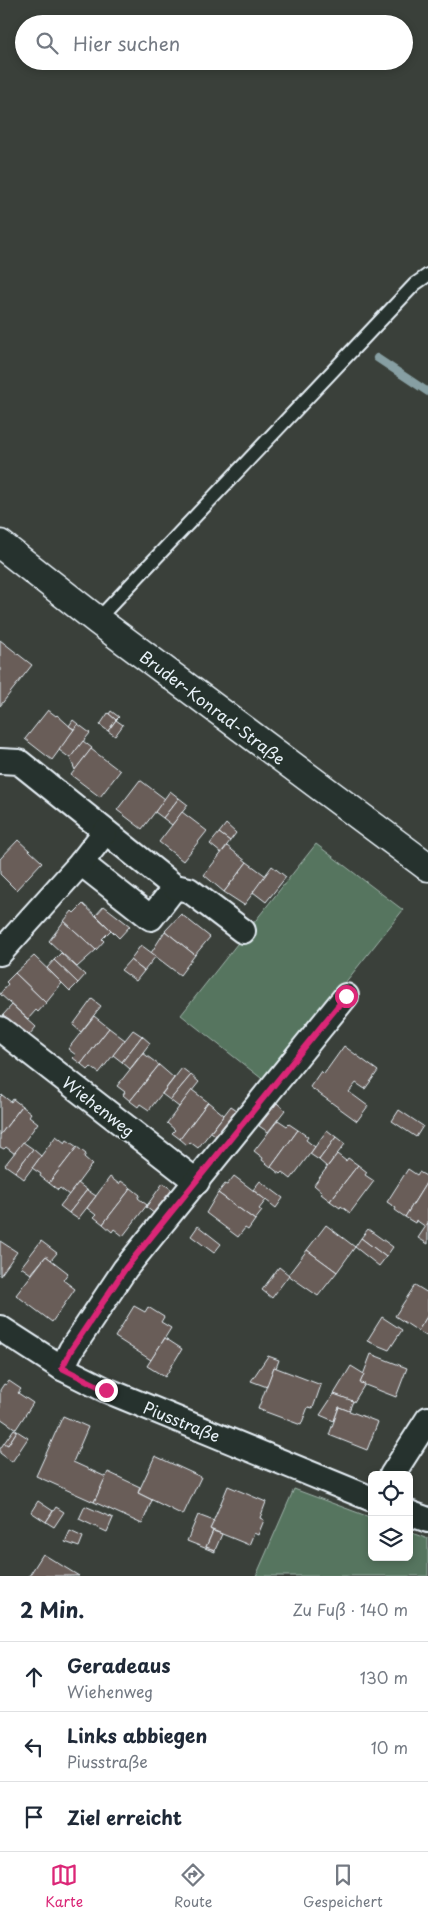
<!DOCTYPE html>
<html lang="de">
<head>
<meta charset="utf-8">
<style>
	:root { --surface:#fff; --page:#f6f6f7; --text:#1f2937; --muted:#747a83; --line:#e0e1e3; --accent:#db2777 }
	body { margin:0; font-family:"Playpen Sans",sans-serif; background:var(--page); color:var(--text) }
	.controls { position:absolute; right:15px; bottom:15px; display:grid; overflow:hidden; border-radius:8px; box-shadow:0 2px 8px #0003 }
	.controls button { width:45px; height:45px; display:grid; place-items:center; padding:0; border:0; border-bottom:1px solid var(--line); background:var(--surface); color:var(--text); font:25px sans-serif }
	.stop { position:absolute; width:15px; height:15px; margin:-11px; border:4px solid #db2777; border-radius:50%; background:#fff }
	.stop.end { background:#db2777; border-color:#fff; box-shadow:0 1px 5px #0008 }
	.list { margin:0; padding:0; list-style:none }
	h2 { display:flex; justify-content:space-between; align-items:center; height:65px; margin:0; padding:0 20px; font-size:21px }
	h2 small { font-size:16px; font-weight:400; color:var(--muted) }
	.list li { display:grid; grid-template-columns:32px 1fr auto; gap:15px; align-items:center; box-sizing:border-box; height:70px; padding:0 20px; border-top:1px solid var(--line) }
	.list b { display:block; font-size:19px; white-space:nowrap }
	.list p { margin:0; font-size:16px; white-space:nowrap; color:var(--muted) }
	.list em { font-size:16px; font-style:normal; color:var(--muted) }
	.icon { flex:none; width:28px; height:28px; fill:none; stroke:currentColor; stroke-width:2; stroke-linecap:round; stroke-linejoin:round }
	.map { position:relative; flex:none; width:428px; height:1576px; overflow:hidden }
	.search { position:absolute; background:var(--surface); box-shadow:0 2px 8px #0003; left:15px; right:15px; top:15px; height:55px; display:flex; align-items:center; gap:12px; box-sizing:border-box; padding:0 18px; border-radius:28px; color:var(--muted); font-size:19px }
	.sheet { height:275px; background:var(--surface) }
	nav { display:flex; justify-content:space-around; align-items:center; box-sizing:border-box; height:70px; border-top:1px solid var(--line); background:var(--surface); font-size:14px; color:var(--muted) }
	nav a { display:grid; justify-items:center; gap:2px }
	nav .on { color:var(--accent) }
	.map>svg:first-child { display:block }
</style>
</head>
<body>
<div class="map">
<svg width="428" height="1576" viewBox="0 0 428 1576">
	<rect width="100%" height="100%" fill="#3a403a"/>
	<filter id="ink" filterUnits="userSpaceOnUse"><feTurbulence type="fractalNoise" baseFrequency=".02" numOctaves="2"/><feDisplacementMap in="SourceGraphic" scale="10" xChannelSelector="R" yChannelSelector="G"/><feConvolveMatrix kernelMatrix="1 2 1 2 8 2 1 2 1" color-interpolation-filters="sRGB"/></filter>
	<g filter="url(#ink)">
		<g fill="#56755e" stroke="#9fb3ab">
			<polygon points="316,844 403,910 266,1082 181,1015"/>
			<polygon points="294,1489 372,1518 372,1557 409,1557 409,1532 428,1539 428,1576 256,1576"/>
		</g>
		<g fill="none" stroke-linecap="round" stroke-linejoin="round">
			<polyline stroke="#879fa3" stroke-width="8" points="377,358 428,392"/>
		</g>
		<g fill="#695d58" stroke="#e8f1f8">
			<polygon points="0,640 32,665 0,706"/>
			<polygon points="48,710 56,716 57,715 74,730 52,760 25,739"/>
			<polygon points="111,711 119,717 116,720 109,714"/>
			<polygon points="108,713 116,720 108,731 100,725"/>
			<polygon points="73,720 78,724 74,729 69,726"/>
			<polygon points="116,720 123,725 115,736 108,731"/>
			<polygon points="78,724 90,733 70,758 59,750"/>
			<polygon points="83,741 92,748 75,770 70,758"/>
			<polygon points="91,749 120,771 100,797 71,775"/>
			<polygon points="140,780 165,799 142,829 117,810"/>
			<polygon points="170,791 179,798 163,818 155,812"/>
			<polygon points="179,798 188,805 172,825 163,818"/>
			<polygon points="182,812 207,831 183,861 159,842"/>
			<polygon points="226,824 236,833 230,841 219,833"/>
			<polygon points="219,833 230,841 221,853 210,844"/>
			<polygon points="18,840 42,862 16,890 0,874 0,859"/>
			<polygon points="227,846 247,862 224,892 204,875"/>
			<polygon points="247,862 266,876 244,905 224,892"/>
			<polygon points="272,866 286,877 266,902 253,892"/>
			<polygon points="83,904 111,930 102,939 104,941 96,950 64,921 72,911 74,913"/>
			<polygon points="104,906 130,926 119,938 96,915"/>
			<polygon points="181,914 210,937 195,955 165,931"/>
			<polygon points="64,921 96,950 77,967 49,941"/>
			<polygon points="165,931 195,955 180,975 151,953"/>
			<polygon points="141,945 156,956 144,971 130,960"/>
			<polygon points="61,953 85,975 78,983 54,960"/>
			<polygon points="34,956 62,983 46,1003 15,973"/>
			<polygon points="54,960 78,983 70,991 47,968"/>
			<polygon points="130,960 144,971 136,981 121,970"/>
			<polygon points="15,973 46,1003 38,1012 36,1010 28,1019 0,994 8,984 6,982"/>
			<polygon points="92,999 101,1006 81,1032 73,1025"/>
			<polygon points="12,1005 36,1027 29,1035 3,1015"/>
			<polygon points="94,1016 109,1028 81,1064 73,1058 76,1055 68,1049"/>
			<polygon points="109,1028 125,1040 99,1073 91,1067 88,1070 81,1064"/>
			<polygon points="133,1030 142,1036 122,1062 113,1055"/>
			<polygon points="142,1036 150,1043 130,1069 122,1062"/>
			<polygon points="344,1046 378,1071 365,1089 356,1083 349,1092 368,1106 357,1121 310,1087 321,1071 324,1074"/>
			<polygon points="143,1053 159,1065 130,1101 123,1095 125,1092 117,1086"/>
			<polygon points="159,1065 174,1078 149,1110 140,1104 138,1107 130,1101"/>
			<polygon points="182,1068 191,1075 170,1100 162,1094"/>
			<polygon points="191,1075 199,1082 179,1107 170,1100"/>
			<polygon points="192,1090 208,1102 180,1139 172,1133 175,1130 167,1123"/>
			<polygon points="2,1095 11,1102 13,1099 22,1106 0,1135 0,1097"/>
			<polygon points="208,1102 224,1115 198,1148 190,1142 187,1145 180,1139"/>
			<polygon points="277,1103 285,1110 268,1132 259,1126"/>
			<polygon points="22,1106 31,1113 29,1116 38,1123 15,1154 6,1147 4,1149 0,1147 0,1135"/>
			<polygon points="231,1106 240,1112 219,1138 211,1132"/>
			<polygon points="399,1110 423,1126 416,1137 392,1121"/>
			<polygon points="278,1120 287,1126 289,1124 298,1130 271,1167 262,1160 263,1158 254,1151"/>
			<polygon points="298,1130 308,1137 306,1140 315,1147 291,1179 282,1172 280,1174 271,1167"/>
			<polygon points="327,1130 336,1137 319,1160 310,1154"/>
			<polygon points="56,1136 65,1143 67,1140 77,1147 49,1183 40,1176 41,1174 32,1168"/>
			<polygon points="336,1137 345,1144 327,1167 319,1160"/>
			<polygon points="23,1142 33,1149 15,1172 5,1165"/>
			<polygon points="77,1147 86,1154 84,1157 92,1164 69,1195 60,1188 58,1190 49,1183"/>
			<polygon points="33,1149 41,1156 24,1179 15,1172"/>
			<polygon points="337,1154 346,1161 348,1158 358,1165 330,1201 321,1194 322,1192 314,1185"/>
			<polygon points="358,1165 367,1172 365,1175 374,1181 350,1213 341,1206 340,1208 330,1201"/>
			<polygon points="408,1169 417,1175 419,1172 428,1177 428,1180 405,1217 395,1210 396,1208 387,1202"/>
			<polygon points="234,1176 266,1200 259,1209 262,1211 255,1220 218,1193 225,1184 227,1185"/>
			<polygon points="110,1177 119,1184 121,1181 131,1188 103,1224 94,1217 96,1215 87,1208"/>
			<polygon points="428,1180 428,1223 426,1227 416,1220 415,1223 405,1217"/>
			<polygon points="260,1181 283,1198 276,1208 253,1190"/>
			<polygon points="78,1183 87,1190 69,1213 60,1206"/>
			<polygon points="163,1183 172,1190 155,1214 146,1207"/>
			<polygon points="131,1188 140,1195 138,1198 147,1205 123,1236 114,1229 112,1232 103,1224"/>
			<polygon points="87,1190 96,1196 78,1219 69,1213"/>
			<polygon points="218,1193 255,1220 248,1230 245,1228 238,1237 206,1213"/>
			<polygon points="428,1223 428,1244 418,1238"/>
			<polygon points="326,1225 355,1247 337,1272 307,1250"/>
			<polygon points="198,1226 221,1244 214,1253 191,1236"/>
			<polygon points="368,1229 393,1247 386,1257 361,1238"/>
			<polygon points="361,1238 386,1257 379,1266 355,1247"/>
			<polygon points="0,1241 17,1252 0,1276"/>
			<polygon points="41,1241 57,1253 51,1260 46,1256 31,1274 21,1267"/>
			<polygon points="307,1250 337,1272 318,1296 288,1275"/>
			<polygon points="46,1256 68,1273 63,1280 75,1289 52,1322 16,1295"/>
			<polygon points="279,1267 289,1275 272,1298 262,1290"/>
			<polygon points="415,1285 428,1293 428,1315 418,1331 395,1316"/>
			<polygon points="134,1306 145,1312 148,1307 164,1317 161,1322 171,1328 151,1360 115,1337"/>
			<polygon points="428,1315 428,1337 418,1331"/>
			<polygon points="382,1317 402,1330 389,1350 367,1341"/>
			<polygon points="165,1338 182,1349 165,1377 147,1366"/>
			<polygon points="371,1354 407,1368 396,1397 360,1383"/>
			<polygon points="268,1356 279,1360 276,1368 274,1367 267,1387 251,1381"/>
			<polygon points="351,1366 364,1374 360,1383 365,1384 354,1402 334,1394"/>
			<polygon points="274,1367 321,1385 313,1408 308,1407 301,1425 258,1409"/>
			<polygon points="9,1381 21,1389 18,1393 33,1403 16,1429 0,1418 0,1390 4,1384 6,1385"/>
			<polygon points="334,1394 353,1401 349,1411 339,1407 334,1421 320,1415"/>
			<polygon points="339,1407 378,1422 367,1450 329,1435"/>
			<polygon points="63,1416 88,1427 73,1462 106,1477 94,1502 36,1476"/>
			<polygon points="14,1429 17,1431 8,1445 4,1443"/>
			<polygon points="17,1431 28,1438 12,1462 0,1453 0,1449 4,1443 8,1445"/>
			<polygon points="155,1456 201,1477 183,1515 138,1493"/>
			<polygon points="108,1472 140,1487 138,1493 152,1500 142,1524 94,1502"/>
			<polygon points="228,1486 266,1502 260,1518 264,1520 258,1535 254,1533 249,1545 210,1529"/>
			<polygon points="38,1501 53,1511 46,1522 31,1512"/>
			<polygon points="85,1506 113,1518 107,1532 79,1519"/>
			<polygon points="56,1507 64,1512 54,1527 46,1522"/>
			<polygon points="198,1515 214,1521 210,1529 213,1531 206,1547 215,1550 215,1552 187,1541"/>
			<polygon points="70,1531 83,1537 79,1547 65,1542"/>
			<polygon points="213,1531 222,1534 215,1550 206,1547"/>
			<polygon points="43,1554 79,1576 29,1576"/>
		</g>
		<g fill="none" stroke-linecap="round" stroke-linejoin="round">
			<g stroke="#e8f1f8" stroke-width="16">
				<polyline id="service" points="97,620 415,284 428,275"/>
			</g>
			<g stroke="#e8f1f8" stroke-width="28">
				<g id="minor">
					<polyline points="0,761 19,762 175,887 151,918 81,863"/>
					<polyline points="175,887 189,890 243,931"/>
					<polyline points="0,953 81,863 105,832"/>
					<polyline points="0,1029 197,1182"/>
					<polyline points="0,1328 62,1368 106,1390 372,1499"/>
					<polyline points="62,1368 71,1350 125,1269 346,996"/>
					<polyline points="392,1475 428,1419"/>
					<polyline points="409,1513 428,1520"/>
				</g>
			</g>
			<g stroke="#e8f1f8" stroke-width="31">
				<polyline id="tertiary" points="0,544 97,620 428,867"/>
			</g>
			<use href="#service" stroke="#26332d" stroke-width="12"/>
			<use href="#minor" stroke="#26332d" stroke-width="24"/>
			<use href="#tertiary" stroke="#26332d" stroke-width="28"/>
		</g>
	</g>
	<g fill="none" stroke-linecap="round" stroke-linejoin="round" filter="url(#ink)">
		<polyline stroke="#db2777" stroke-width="6" points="106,1390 62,1368 71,1350 125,1269 346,996"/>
	</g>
	<g text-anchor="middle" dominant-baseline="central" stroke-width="4" stroke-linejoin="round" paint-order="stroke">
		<g font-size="16" fill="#e8f1f8" stroke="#26332d">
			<text transform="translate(213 707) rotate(37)">Bruder-Konrad-Straße</text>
			<text transform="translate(99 1106) rotate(38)">Wiehenweg</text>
			<text transform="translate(182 1421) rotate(22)">Piusstraße</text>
		</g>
	</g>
</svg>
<div class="controls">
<button><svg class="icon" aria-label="locate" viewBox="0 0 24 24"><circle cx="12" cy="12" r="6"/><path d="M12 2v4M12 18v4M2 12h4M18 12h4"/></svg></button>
<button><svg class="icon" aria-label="layers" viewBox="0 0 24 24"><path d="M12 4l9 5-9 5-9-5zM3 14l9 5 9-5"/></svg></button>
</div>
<div class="stop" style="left:346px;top:996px"></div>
<div class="stop end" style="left:106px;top:1390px"></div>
<div class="search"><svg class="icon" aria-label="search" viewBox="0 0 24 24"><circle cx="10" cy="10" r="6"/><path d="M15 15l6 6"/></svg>Hier suchen</div>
</div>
<section class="sheet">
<h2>2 Min.<small>Zu Fuß · 140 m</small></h2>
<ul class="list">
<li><svg class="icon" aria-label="ahead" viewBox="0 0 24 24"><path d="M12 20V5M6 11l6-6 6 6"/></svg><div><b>Geradeaus</b><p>Wiehenweg</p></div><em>130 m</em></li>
<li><svg class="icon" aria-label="left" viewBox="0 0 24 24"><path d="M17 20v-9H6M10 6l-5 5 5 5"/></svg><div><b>Links abbiegen</b><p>Piusstraße</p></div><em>10 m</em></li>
<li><svg class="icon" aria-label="arrive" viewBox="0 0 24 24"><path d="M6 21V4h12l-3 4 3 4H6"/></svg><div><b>Ziel erreicht</b></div></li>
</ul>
</section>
<nav>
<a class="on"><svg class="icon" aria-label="map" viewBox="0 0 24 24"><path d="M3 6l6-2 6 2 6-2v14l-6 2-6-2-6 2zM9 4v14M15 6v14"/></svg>Karte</a>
<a><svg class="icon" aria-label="directions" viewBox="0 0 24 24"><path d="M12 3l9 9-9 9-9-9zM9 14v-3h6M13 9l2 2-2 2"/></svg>Route</a>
<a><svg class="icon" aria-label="saved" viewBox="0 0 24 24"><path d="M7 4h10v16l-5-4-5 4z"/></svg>Gespeichert</a>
</nav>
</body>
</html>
